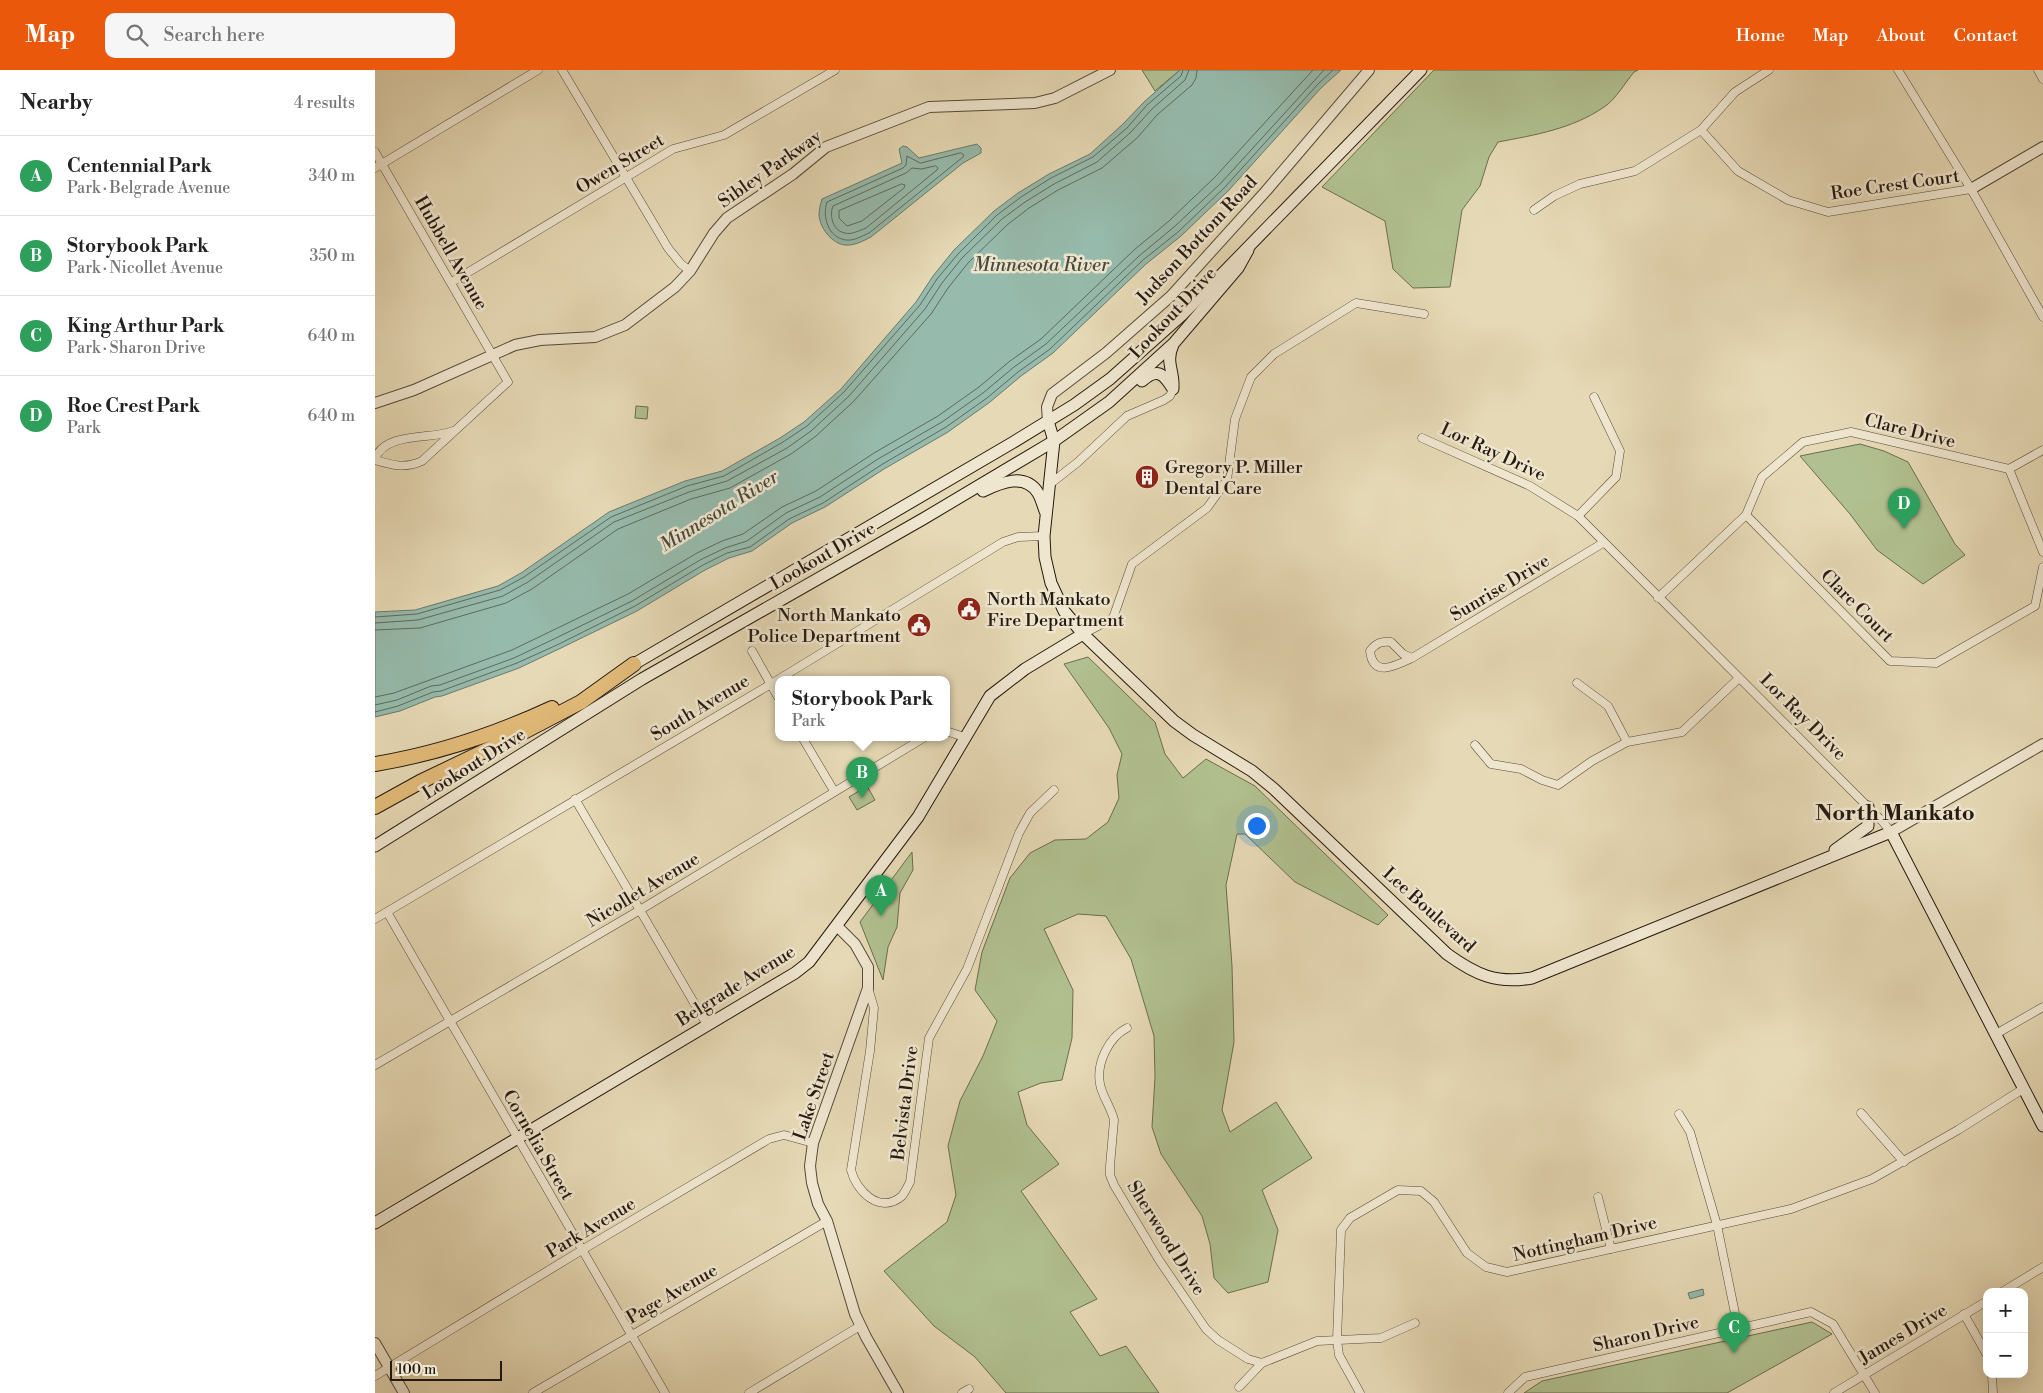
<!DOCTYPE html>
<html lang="en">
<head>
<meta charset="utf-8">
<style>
	:root { --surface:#fff; --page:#f6f6f6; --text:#222; --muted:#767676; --line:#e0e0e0; --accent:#ea580c }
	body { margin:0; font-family:"Libre Bodoni",serif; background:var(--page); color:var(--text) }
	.controls { position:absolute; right:15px; bottom:15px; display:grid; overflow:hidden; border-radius:10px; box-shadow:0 5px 20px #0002 }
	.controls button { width:45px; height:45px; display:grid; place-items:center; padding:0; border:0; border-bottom:1px solid var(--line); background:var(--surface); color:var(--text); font:25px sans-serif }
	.scale { position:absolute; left:15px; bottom:12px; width:112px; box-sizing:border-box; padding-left:5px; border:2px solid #251a10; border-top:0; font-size:14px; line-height:18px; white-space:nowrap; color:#251a10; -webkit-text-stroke:4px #efe6cf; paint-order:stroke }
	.you { position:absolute; left:881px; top:755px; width:18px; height:18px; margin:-12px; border:4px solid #fff; border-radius:50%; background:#1a73e8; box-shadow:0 0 0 8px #1a73e833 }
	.badge { display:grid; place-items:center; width:32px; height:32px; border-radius:50%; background:var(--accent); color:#fff; font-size:16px; font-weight:700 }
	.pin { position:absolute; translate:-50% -41px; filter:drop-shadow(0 1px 2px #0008) }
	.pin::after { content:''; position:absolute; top:26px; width:18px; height:15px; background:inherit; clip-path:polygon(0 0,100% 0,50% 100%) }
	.popup { position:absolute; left:400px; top:606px; width:175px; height:65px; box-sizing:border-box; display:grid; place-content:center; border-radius:10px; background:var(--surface); filter:drop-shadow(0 1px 4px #0005); font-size:16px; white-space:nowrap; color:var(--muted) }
	.popup b { font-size:19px; color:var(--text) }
	.popup::after { content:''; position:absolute; left:50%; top:100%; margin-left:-10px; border:10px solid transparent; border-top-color:var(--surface) }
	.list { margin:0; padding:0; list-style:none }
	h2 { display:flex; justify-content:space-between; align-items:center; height:65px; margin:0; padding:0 20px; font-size:21px }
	h2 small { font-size:16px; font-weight:400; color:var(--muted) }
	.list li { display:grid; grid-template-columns:32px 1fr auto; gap:15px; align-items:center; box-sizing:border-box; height:80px; padding:0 20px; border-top:1px solid var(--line) }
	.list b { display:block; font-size:19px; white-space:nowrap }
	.list p { margin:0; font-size:16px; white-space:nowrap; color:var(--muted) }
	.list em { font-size:16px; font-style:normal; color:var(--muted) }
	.icon { flex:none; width:28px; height:28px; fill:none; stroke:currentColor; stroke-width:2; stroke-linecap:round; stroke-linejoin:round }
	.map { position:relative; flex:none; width:1668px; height:1323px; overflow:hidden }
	header { display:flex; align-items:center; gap:30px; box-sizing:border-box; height:70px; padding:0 25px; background:var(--accent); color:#fff }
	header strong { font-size:24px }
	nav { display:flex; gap:28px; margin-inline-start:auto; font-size:18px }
	.search { width:350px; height:45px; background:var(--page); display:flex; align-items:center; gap:12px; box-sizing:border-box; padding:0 18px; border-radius:10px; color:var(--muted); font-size:19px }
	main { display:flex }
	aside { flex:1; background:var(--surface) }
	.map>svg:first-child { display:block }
</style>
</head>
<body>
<header>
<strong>Map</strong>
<div class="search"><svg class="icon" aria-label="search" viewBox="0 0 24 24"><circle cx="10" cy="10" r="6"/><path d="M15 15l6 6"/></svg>Search here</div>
<nav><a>Home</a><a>Map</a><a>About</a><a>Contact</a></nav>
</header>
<main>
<aside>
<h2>Nearby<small>4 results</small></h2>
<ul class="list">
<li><span class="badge" style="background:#2e9e5b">A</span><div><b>Centennial Park</b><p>Park · Belgrade Avenue</p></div><em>340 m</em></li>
<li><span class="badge" style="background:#2e9e5b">B</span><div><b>Storybook Park</b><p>Park · Nicollet Avenue</p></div><em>350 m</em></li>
<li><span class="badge" style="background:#2e9e5b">C</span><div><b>King Arthur Park</b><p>Park · Sharon Drive</p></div><em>640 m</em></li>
<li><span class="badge" style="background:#2e9e5b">D</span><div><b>Roe Crest Park</b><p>Park</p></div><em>640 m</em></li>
</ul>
</aside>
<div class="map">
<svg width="1668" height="1323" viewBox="0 0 1668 1323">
	<rect width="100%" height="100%" fill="#e6d9b5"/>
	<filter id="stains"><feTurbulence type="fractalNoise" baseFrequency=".004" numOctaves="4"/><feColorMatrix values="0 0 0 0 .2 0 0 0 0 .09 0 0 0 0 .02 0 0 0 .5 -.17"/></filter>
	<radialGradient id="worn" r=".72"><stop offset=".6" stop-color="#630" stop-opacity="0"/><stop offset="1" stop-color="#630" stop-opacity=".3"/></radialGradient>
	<g fill="#b1c090" stroke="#6b6d50">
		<polygon points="767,0 805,0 780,21"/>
		<path d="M1059 0H1263L1259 2C1250 13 1240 30 1229 37 1197 59 1160 65 1123 72L1114 87 1105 116 1087 140 1075 217 1038 218 1018 199 1010 151 947 117Z"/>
		<polygon points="261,336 273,337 272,349 260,348"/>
		<polygon points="1485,374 1509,381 1533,392 1580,474 1590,485 1548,514 1502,480 1475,444 1425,386"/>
		<polygon points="713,587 780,652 790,684 808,708 831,689 880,716 1013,845 1003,855 920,812 870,764 862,764 851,815 857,896 859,972 847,1040 855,1062 901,1032 937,1088 887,1120 903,1160 893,1212 853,1223 839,1208 835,1174 827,1146 786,1084 777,1057 780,1007 779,966 756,889 731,846 703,844 669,859 698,920 697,968 687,1010 666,1013 643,1022 652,1055 684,1094 646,1121 722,1229 695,1242 725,1286 751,1276 784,1323 631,1323 600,1287 559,1256 509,1201 572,1152 581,1125 573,1076 585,1031 608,986 622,951 600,920 607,882 635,808 655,783 680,770 711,769 733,752 744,728 742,705 747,684 734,658 689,594"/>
		<polygon points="492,716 500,730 482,740 474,727"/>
		<polygon points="537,782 538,800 525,823 522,857 513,877 508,910 485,852"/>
		<polygon points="1437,1252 1457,1264 1352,1323 1149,1323 1167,1311"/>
	</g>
	<g fill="#96baab" stroke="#697a6d">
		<polygon points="805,0 966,0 946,18 854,120 806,166 771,194 678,283 646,306 615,332 573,362 509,399 450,437 417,453 377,481 354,488 330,500 262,541 186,578 144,598 67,626 60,627 25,641 0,647 0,542 40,540 123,516 146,503 234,442 310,411 347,401 405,368 429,352 466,319 541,232 558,206 579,180 619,141 643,123 674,104 715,84 748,54 769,32"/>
		<path d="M602 74 606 78V83L588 93 496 167C488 171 479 176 470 175 457 174 444 157 444 144 444 139 446 133 447 129L527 93 524 79 528 76 532 77 544 88Z"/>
		<polygon points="1328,1219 1329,1225 1315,1229 1313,1223"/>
	</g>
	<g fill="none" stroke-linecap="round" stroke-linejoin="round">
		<g stroke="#5e6a5e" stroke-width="1">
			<path d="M586 83 589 85 588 87 494 163C487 166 479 171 471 170 453 168 447 146 452 132L528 98 531 95 532 86 545 93Z"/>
			<path d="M561 96 563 98 562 100 491 158C485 160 477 165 470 163 458 161 454 146 458 136L531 103 537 98 546 99Z"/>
			<polygon points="527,114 530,115 529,118 487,151 472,156 464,148 464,141"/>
			<polyline points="0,547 42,544 125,520 149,507 236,447 312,416 349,406 408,372 432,356 469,322 545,235 562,209 583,184 622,145 646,127 676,108 718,87 752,58 772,35 806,6 808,0"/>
			<polyline points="0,553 43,550 128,526 153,512 239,452 314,422 352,411 412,378 436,361 474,326 550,239 567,213 587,188 627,149 650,132 679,114 722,92 756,62 777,39 810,10 814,0"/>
			<polyline points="0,560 45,558 131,533 157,519 243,459 316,429 355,418 416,384 441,366 479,331 556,244 573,218 593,193 632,155 654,138 683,120 727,98 762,68 782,45 817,15 821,8 822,0"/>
			<polyline points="0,627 19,623 137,580 253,524 322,483 347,471 368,464 407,437 441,421 499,383 563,346 604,317 635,291 666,269 759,180 794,151 840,107 938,0"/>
			<polyline points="0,635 22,630 56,616 65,615 139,588 181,568 257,531 325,490 350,478 372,471 411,443 445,427 503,389 567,352 608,323 639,297 671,274 764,186 799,157 846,113 949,0"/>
			<polyline points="0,642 23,636 58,622 66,621 142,593 184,574 260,536 328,495 352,483 375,477 414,449 448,433 506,395 571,357 612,328 643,302 675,279 768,190 803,162 850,117 943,14 958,0"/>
		</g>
		<g stroke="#554a39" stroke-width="9">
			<g id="minor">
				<polyline points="187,0 293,178 306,194 315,201"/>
				<polyline points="1523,0 1596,119 1668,247"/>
				<polyline points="1663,0 1668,9"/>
				<polyline points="1326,60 1363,101 1413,130 1453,142 1596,119"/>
				<path d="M0 82 133 312 47 391C30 399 17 395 0 390"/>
				<polyline points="0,98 163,0"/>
				<polyline points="1159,140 1179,126 1205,114 1260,101 1326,60 1360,22 1394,0"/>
				<polyline points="77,212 298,79 349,65 460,0"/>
				<polyline points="1047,368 1155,416 1203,446 1507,751 1516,762"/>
				<path d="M0 389C10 361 58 370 78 361"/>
				<polyline points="1634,399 1668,482"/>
				<polyline points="675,414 703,392 752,346 789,330 795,326 798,319"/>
				<polyline points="1371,445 1515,591 1561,593 1660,536 1668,497"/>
				<polyline points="1203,446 1241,407 1245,381 1219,327"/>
				<polyline points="1283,528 1371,445 1387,407 1428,372 1476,362 1634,399 1668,380"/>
				<polyline points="708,564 738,548 757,494 832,438 852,410 860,349 876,307 899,284 981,233 1049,244"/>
				<polyline points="377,581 403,627"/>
				<path d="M1037 588C1020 596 998 608 995 581 1001 573 1006 571 1016 572L1028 584 1037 588 1228 473"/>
				<polyline points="1202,613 1233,636 1252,672"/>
				<polyline points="571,661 589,667"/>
				<polyline points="427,667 459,721"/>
				<polyline points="1100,675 1116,694 1146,699 1167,710 1183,715 1217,691 1252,672 1307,662 1364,608"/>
				<polyline points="200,729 332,955"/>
				<polyline points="12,842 290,1323"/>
				<polyline points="0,849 396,614 628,472 643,467 669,466"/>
				<path d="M493 918 499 938 495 981 476 1100C481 1121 505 1145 527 1126 530 1122 533 1116 535 1112L554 968 592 899 644 763 655 743 679 720"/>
				<path d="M752 958C734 967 721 993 725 1014 727 1026 736 1037 739 1050L735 1096V1105L739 1115 784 1190 831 1259 843 1270 873 1289 887 1293 942 1271 1006 1268 1040 1253"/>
				<polyline points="1621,964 1668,937"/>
				<polyline points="0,995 265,840 550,667"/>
				<polyline points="1486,1043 1529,1092"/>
				<polyline points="1304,1044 1315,1062 1342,1155 1363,1258"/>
				<polyline points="1223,1127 1236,1179"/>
				<polyline points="1627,1222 1668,1197"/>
				<polyline points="1589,1244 1612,1285"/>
				<polyline points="1617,1304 1618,1323"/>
				<polyline points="0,1306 207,1180 394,1069 409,1065 438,1073"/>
				<polyline points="864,1317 887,1293"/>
				<polyline points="158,1323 452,1151"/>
				<polyline points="374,1323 485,1256"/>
				<polyline points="587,1323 594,1319"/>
				<polyline points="985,1323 964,1285 962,1270 966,1160 975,1148 1023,1120 1046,1121 1059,1132 1092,1183 1111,1197 1132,1202 1416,1139 1497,1109 1583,1060 1648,1019"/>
				<polyline points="1133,1323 1150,1307 1436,1242 1458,1254 1500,1323"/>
				<polyline points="1459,1323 1612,1231"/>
			</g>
		</g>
		<g stroke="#554a39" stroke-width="12">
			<g id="tertiary">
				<polyline points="1596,119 1668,77"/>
				<polyline points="0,333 39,320 140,275 165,270 220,267 250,255 300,217 315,201 339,163 352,148 418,104 451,77 554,37 660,33 680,28 735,0"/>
				<polyline points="673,351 672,337 677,324 731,283 796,226 891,121 994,0"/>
				<polyline points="1516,762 1668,674"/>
				<polyline points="462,856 480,874 493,897 493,918 438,1073 435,1096 437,1113 443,1134 452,1151 480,1244 491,1267 523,1323"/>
				<polyline points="0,1273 29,1323"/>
			</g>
		</g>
		<g stroke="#251a10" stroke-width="13">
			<g id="secondary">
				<path d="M798 275C790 292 799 300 798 317"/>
				<path d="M767 311C782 297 789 304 798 319"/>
				<path d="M673 351 679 371 669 466 670 487 676 513 689 541 708 564 799 651 818 665 877 701 899 719 1072 884C1101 905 1121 914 1157 908L1516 762 1668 1056"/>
				<path d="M608 421C625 413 650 402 663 423 666 428 668 435 670 441"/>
				<polyline points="259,594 637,373 699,335 735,309 807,245 1046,0"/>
				<polyline points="0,776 267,609 548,449 679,371 734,332 799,273 863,198 873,180"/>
				<polyline points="1460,780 1493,756 1493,737"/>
				<polyline points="0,1153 420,903 434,892 543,747 615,626 650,599 708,564"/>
			</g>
		</g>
		<g stroke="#251a10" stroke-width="16">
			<g id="motorway">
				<path d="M0 694C61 684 121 664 177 638"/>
				<polyline points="0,737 45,712 141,666 206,632 259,594"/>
			</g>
		</g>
		<use href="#minor" stroke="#efe6cf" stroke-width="8"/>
		<use href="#tertiary" stroke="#efe6cf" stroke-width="10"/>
		<use href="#secondary" stroke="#efe6cf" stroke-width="11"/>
		<use href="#motorway" stroke="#e3bc7a" stroke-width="14"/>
	</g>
	<defs>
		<g id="building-disc" transform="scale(1.25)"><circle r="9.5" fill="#8f2418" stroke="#efe6cf"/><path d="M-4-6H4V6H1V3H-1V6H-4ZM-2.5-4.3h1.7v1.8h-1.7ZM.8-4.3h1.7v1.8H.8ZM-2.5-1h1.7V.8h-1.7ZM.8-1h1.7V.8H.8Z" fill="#fff"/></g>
		<g id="civic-disc" transform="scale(1.25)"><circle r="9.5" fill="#8f2418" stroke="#efe6cf"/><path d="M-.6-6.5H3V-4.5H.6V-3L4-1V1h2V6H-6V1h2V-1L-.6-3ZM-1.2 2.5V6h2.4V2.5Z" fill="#fff"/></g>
	</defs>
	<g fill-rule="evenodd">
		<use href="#building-disc" x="772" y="407"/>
		<use href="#civic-disc" x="594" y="539"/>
		<use href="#civic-disc" x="544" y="555"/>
	</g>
	<g text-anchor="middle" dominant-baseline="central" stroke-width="5" stroke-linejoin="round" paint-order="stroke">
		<g font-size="18" fill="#251a10" stroke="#efe6cf">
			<text transform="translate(245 94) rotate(-31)">Owen Street</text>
			<text transform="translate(395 99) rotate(-35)">Sibley Parkway</text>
			<text transform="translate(1520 115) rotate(-8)">Roe Crest Court</text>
			<text transform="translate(822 170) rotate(-47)">Judson Bottom Road</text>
			<text transform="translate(76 183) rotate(60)">Hubbell Avenue</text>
			<text transform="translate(798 243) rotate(-47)">Lookout Drive</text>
			<text transform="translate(1535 361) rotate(14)">Clare Drive</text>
			<text transform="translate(1118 382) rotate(25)">Lor Ray Drive</text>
			<text transform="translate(448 486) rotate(-30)">Lookout Drive</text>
			<text transform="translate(1125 518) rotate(-31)">Sunrise Drive</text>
			<text transform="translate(1482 536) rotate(45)">Clare Court</text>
			<text transform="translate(325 638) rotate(-31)">South Avenue</text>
			<text transform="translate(1428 647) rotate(45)">Lor Ray Drive</text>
			<text transform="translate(99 694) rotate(-32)">Lookout Drive</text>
			<text transform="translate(268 820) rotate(-31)">Nicollet Avenue</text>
			<text transform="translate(1054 840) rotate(42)">Lee Boulevard</text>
			<text transform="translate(361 916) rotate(-32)">Belgrade Avenue</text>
			<text transform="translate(439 1026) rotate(-71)">Lake Street</text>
			<text transform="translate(530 1033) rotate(-83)">Belvista Drive</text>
			<text transform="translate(163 1075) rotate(60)">Cornelia Street</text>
			<text transform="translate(216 1158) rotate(-31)">Park Avenue</text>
			<text transform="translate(791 1168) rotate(58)">Sherwood Drive</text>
			<text transform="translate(1210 1169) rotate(-13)">Nottingham Drive</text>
			<text transform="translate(297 1224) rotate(-30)">Page Avenue</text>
			<text transform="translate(1271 1264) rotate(-13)">Sharon Drive</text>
			<text transform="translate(1528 1264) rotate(-31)">James Drive</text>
		</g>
		<g font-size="18" fill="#251a10" stroke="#efe6cf" text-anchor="start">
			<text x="790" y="397">Gregory P. Miller<tspan x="790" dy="21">Dental Care</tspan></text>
			<text x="612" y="529">North Mankato<tspan x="612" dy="21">Fire Department</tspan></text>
			<text x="526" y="545" text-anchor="end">North Mankato<tspan x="526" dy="21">Police Department</tspan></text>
		</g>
		<g font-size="19" font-style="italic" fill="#474a3e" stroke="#efe6cf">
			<text x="666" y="195">Minnesota River</text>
			<text transform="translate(344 441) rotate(-32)">Minnesota River</text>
		</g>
		<g font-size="22" font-weight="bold" fill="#251a10" stroke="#efe6cf">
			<text x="1520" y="743">North Mankato</text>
		</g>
	</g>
	<rect width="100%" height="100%" filter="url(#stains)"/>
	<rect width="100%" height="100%" fill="url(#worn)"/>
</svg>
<div class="controls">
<button>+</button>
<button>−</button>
</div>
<div class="scale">100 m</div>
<div class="you"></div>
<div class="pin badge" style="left:506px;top:846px;background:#2e9e5b">A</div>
<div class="pin badge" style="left:487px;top:728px;background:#2e9e5b">B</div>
<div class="popup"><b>Storybook Park</b>Park</div>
<div class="pin badge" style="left:1359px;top:1283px;background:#2e9e5b">C</div>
<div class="pin badge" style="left:1529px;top:459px;background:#2e9e5b">D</div>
</div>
</main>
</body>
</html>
